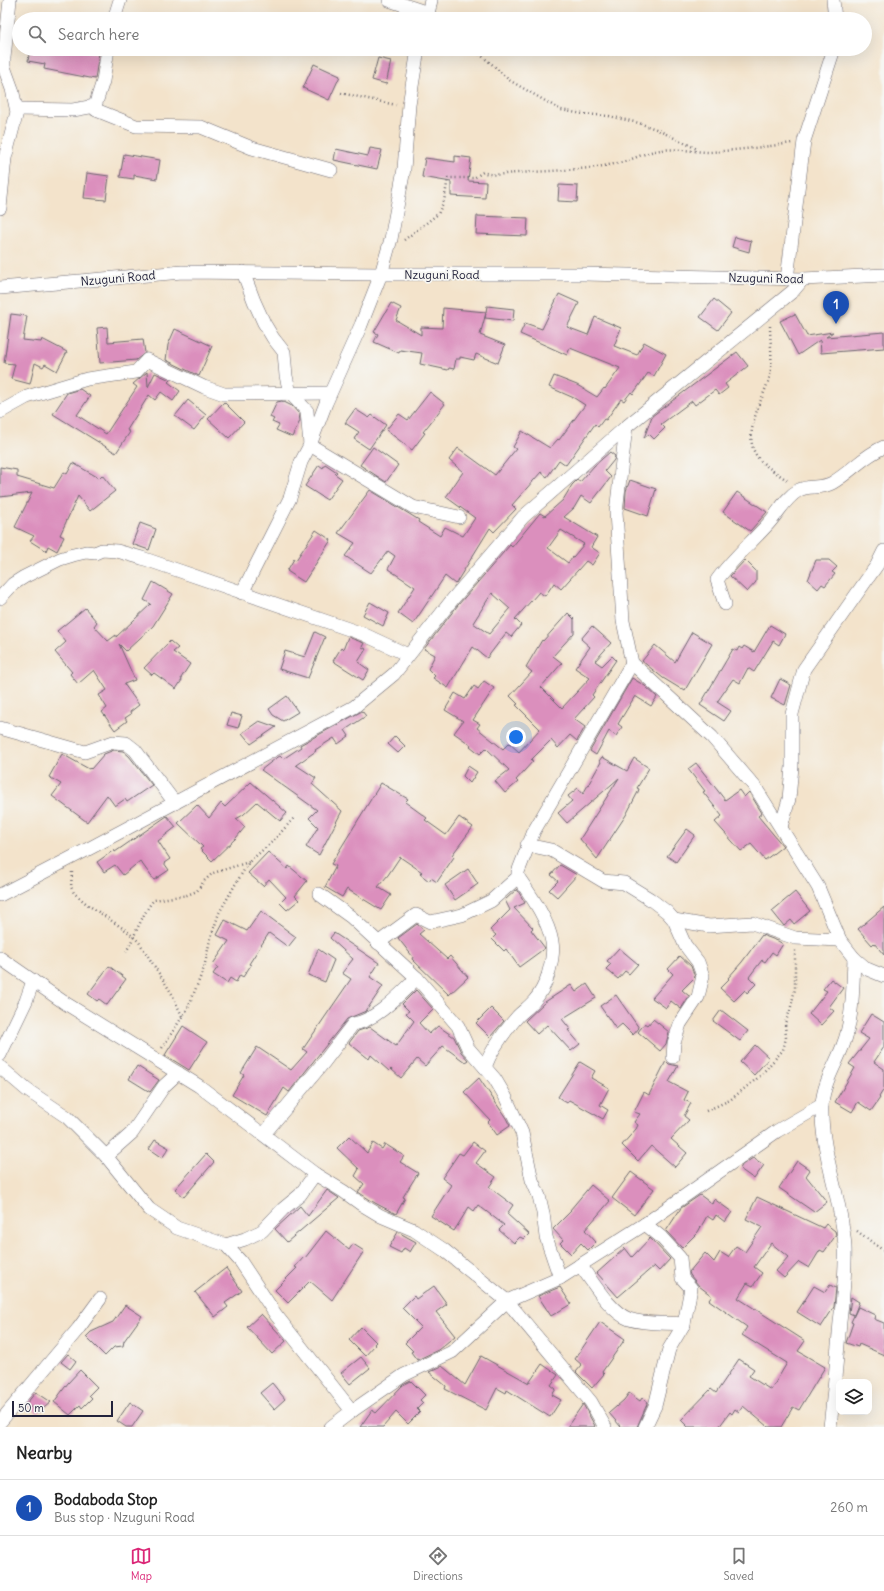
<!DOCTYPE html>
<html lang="en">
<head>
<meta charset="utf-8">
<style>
	:root { --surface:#fff; --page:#f2f2f2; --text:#222; --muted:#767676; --line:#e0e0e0; --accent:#db2777 }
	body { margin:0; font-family:Delius,sans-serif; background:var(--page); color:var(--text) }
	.controls { position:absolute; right:12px; bottom:12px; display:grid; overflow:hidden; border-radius:8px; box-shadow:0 4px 16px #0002 }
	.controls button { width:36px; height:36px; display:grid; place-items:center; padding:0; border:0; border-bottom:1px solid var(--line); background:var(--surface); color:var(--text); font:20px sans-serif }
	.scale { position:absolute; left:12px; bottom:10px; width:101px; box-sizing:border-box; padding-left:4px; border:2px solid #22223b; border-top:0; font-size:11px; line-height:14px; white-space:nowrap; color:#22223b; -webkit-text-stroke:3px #f6f6f2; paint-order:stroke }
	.you { position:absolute; left:516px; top:737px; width:14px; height:14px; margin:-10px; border:3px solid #fff; border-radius:50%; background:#1a73e8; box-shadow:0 0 0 6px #1a73e833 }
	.badge { display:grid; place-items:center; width:26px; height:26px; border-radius:50%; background:var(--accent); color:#fff; font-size:13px; font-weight:700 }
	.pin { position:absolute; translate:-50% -33px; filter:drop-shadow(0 1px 2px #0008) }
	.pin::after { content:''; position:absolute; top:21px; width:14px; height:12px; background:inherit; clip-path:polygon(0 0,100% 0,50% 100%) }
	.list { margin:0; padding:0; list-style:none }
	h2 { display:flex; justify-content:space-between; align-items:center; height:52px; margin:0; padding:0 16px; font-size:17px }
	h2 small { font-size:13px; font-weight:400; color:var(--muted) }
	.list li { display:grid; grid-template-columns:26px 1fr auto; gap:12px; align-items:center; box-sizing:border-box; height:56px; padding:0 16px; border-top:1px solid var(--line) }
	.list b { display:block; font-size:15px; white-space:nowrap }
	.list p { margin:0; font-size:13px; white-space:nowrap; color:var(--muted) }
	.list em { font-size:13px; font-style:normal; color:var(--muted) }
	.icon { flex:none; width:22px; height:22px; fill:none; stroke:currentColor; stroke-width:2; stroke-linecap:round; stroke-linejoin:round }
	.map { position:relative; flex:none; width:884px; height:1427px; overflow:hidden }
	.search { position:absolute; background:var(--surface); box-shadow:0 4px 16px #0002; left:12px; right:12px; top:12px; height:44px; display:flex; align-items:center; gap:10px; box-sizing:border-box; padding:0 14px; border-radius:22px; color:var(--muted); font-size:15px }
	.sheet { height:108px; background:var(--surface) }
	nav { display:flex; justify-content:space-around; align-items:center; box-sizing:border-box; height:56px; border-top:1px solid var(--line); background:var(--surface); font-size:11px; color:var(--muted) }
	nav a { display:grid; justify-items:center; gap:2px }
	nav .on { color:var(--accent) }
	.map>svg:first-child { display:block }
</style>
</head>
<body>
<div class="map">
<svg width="884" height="1427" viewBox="0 0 884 1427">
	<rect width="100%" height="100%" fill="#f6f6f2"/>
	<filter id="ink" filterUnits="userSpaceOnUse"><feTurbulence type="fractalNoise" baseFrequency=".025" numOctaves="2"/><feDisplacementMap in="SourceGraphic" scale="8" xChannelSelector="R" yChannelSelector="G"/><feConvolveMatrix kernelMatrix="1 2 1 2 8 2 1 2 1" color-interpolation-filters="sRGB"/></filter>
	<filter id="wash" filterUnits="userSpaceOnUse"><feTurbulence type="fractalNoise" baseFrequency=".012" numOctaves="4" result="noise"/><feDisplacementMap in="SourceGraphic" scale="16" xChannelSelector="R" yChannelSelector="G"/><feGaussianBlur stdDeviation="0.9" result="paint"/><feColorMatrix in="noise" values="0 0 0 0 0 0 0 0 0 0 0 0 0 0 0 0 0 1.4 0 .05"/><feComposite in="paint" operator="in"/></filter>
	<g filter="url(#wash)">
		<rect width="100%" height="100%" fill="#f3e3cb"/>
		<g id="blocks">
			<g fill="#db8fbd" fill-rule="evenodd">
				<polygon points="30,49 71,49 99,53 95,79 44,69 45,64 28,61"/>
				<polygon points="378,58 391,61 386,84 372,80"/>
				<polygon points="314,64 340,76 329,100 303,88"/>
				<polygon points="370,148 382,150 377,169 334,160 336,149 368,156"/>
				<polygon points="124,154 160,160 157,179 134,175 134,179 120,177"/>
				<polygon points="455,156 471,158 468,181 486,182 485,198 451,196 451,182 422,177 425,158 455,162"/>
				<polygon points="87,173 109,176 106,200 84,198"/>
				<polygon points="559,185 578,186 577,202 558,201"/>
				<polygon points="477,216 528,218 527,236 476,234"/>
				<polygon points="735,237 751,241 749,252 732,247"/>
				<polygon points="559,294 579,303 567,327 588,335 595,317 621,328 614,346 637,355 644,342 666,354 654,376 648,373 633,394 631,392 624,401 621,399 606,420 604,419 598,427 595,424 566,465 559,460 547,477 541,472 512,505 516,509 494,532 490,528 456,583 455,584 445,576 413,624 398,613 415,587 388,569 395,556 388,551 371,573 345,556 355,543 338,533 370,490 419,520 418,522 440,536 445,527 463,536 475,518 446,497 463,472 449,460 458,448 495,475 516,449 513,447 522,431 550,448 558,439 559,440 585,405 574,398 549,387 554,376 577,385 597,397 604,388 605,389 620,368 570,348 567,355 520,334 525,323 542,329"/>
				<polygon points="714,299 731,313 718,330 700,317"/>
				<polygon points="391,303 401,308 396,320 421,335 421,327 442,328 443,308 486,312 487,306 514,309 513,321 485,318 486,313 480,335 505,345 498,363 476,354 474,360 460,357 460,359 456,359 454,369 449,368 448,370 420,364 422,353 400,350 399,353 374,342 378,334 374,332"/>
				<polygon points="11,314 27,316 23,340 41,342 42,339 67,352 57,371 45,364 43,367 35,363 30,384 11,379 15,364 4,363"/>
				<polygon points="795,314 807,336 833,332 826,337 884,332 884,348 821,353 820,340 798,355 780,321"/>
				<polygon points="107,327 108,342 143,339 145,353 136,360 100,363 97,328"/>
				<polygon points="175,329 212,346 199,376 166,360 168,345"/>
				<polygon points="737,352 748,366 725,384 728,388 719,395 715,390 695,405 692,401 661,424 665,428 654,439 649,434 644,438 652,416"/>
				<polygon points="147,372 148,387 155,373 170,380 168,382 180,391 173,401 161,392 155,400 149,395 127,430 130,432 116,453 53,414 67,393 80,389 90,396 77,415 106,434 137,387 133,384"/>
				<polygon points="430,392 445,404 423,432 425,433 412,450 386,430 399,414 408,420"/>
				<polygon points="188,400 206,415 194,430 175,416"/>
				<polygon points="282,401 292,406 299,414 300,421 292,437 276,430 279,425 272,422 274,419 270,417 277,402"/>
				<polygon points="224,402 244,422 229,438 208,419"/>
				<polygon points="355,409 369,418 372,415 386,425 369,449 354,439 359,432 345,423"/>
				<polygon points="373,447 398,465 386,482 360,465"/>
				<path d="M610 452 615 456 614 460 605 471 611 477 591 503 581 496 574 508 564 517 597 537 591 547 600 553 592 565 586 561 561 589 554 583 545 596 539 592 515 619 521 625 511 637 506 633 487 658 473 647 448 688 433 678 435 676 428 669 435 655 424 649 458 605 510 545 512 547 540 513 545 516 563 500 572 485 577 480 580 482 594 466ZM561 530 584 544 568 563 548 548ZM492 593 510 609 489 634 473 623Z"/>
				<polygon points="73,463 99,478 102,475 115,491 90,511 78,496 60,535 64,537 57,551 48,546 46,551 30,541 34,536 15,527 32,493 0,497 0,467 17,470 17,477 54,488 64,472 67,474"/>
				<polygon points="325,464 337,472 335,474 342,479 327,500 305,486 319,465 323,468"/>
				<polygon points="630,480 656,489 648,516 625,508 626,491"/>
				<polygon points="737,492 767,512 750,531 723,512"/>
				<polygon points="140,523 156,529 149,550 132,544"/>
				<polygon points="316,530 331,540 304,582 287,571 294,559 296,560"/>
				<polygon points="745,560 756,571 756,582 747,592 730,576"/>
				<polygon points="816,560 829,560 837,567 832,572 835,574 825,586 822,584 818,589 808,580"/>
				<polygon points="153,582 173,594 153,626 126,651 119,644 135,680 124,684 139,705 130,712 131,714 125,718 127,721 115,730 102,712 107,708 99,695 107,690 94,670 78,684 70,674 72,672 55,652 66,642 57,631 85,608 97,622 94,626 108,641 116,635 116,637 151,604 144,600"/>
				<polygon points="370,602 389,613 383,626 363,615"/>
				<polygon points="568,613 574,619 574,633 553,656 562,663 541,687 562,708 590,678 575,668 590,647 581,639 592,626 611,643 595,661 602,666 612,656 616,660 592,695 594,697 574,719 585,727 577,741 570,735 558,748 551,740 531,760 533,761 516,780 518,782 505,793 495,781 509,770 486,748 480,754 470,746 471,745 454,733 463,721 445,710 455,693 465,699 474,686 478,689 484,681 494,688 473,720 480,724 477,728 503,749 509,743 519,752 540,729 516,705 518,704 510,696 532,672 526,667 542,640 543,641"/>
				<polygon points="770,625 785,634 779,645 773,641 754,672 748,668 740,683 733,679 717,702 731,711 724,721 700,705 733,649 737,651 739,647 742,649 744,646 754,652"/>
				<polygon points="315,632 325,637 308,678 279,669 285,651 305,657"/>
				<polygon points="692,632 712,644 685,690 682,688 681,689 663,678 642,661 655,645 675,662"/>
				<polygon points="348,637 364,643 362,647 366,649 358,662 369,670 363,680 333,661 341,648 343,650"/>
				<polygon points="170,641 178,648 173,652 190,664 181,678 182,680 176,689 154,673 152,675 144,668"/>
				<polygon points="632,678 645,686 657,697 651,706 635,696 618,724 622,727 616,736 609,731 596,755 590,751"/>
				<polygon points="780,679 791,685 785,705 771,698"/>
				<polygon points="287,696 298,712 283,721 273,715 269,709"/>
				<polygon points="362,711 366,716 345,730 349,736 338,744 334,738 315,750 316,751 296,765 316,778 312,784 342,811 319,855 306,847 318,827 309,818 317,810 261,770 275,759 280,756 283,759 301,747 300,745"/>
				<polygon points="231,713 242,716 238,728 227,725"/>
				<polygon points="259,721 276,727 251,744 242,733"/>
				<polygon points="395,736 405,746 398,753 388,744"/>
				<polygon points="114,750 123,751 129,756 152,785 127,802 125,799 115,806 107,795 87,822 52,796 61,784 49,777 62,754 89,769 90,768 91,769 104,754"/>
				<polygon points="602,757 627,771 634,758 649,768 637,788 639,789 638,792 626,815 597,859 580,839 619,778 567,823 558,813 572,801 568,796 578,788 583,794 601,762 599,761"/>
				<polygon points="696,763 725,800 739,790 744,797 749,792 762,813 758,816 783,846 765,860 751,844 741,851 715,822 722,816 703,792 705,791 688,769"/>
				<polygon points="468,766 477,772 470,783 463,776"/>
				<polygon points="251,782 287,813 280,821 257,802 243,815 236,819 245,827 236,838 212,861 200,849 203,847 178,823 197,805 209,818 221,803 225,807"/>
				<polygon points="381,783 408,799 405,802 427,818 425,820 446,835 459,817 473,827 452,855 454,857 437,882 431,878 429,881 420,874 422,872 400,857 388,875 378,887 391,895 381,910 347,889 342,897 325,887 336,866 331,864"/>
				<polygon points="167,816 176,827 158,841 170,859 164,863 169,870 154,880 140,861 123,875 115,865 104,872 97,862 114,850 115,852"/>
				<polygon points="687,829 695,835 676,862 667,856"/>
				<polygon points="268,852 287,869 289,866 307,881 295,896 299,900 287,910 280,903 286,897 269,879 263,886 248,873"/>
				<polygon points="560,865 577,875 557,897 549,890 558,881 551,875"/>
				<polygon points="468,869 478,884 455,900 445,885"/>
				<polygon points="517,889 525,903 514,908 533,928 531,930 545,948 519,967 506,949 504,951 492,939 496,935 490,930 510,910 505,900"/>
				<polygon points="795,892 810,911 794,924 791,920 784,926 772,911"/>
				<polygon points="884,907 884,955 874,943 872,945 858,929"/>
				<polygon points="261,911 296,937 288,947 269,933 249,964 251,965 243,977 240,975 236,982 230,978 227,983 213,974 218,967 213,964 229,941 217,935 225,920 247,931"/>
				<polygon points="417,924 424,930 419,934 447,959 450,956 468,977 449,995 412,959 413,957 398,938"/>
				<polygon points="334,933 379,963 370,977 383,986 366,1011 347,1019 289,1092 284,1088 267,1116 232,1095 244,1075 241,1073 257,1047 291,1070 307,1052 303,1049 351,979 342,973 353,959 330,938"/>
				<polygon points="762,935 778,941 783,944 776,955 772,952 765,962 762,960 749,977 756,984 747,993 745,990 734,1001 720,988 729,979 728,978 742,962"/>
				<polygon points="619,948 638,964 629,974 625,971 618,979 606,969 611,964 607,961"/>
				<polygon points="318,949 334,960 325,982 308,975"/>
				<polygon points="680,956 691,966 695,977 682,990 689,996 681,1009 671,1001 666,1008 652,998 673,974 668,969"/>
				<polygon points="109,966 126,979 107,1005 99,999 97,1001 88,994"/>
				<polygon points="831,979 843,988 829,1007 834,1011 821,1025 809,1014 827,991 823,989"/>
				<polygon points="587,984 596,998 562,1019 570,1029 568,1030 580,1044 571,1051 547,1025 537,1034 525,1021 545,1002 571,985 576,992"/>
				<polygon points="416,990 433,1009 419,1023 429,1034 438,1026 454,1037 461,1052 468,1060 465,1062 443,1046 425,1066 417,1059 401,1078 391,1069 389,1071 371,1055 369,1059 349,1043 358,1031 370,1027 396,1046 414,1021 406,1013 409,1011 402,1004"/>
				<polygon points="616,995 639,1028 633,1035 622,1024 616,1029 600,1006"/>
				<polygon points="491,1008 504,1021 490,1037 476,1023"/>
				<polygon points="721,1010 748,1031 740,1041 713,1021"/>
				<polygon points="871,1014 884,1022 884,1047 874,1062 884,1069 884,1089 879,1097 880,1098 871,1111 858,1102 852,1112 835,1102 855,1068 849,1064 869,1039 859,1033"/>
				<polygon points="653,1019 669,1032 666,1044 660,1051 638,1032 645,1023 648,1025"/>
				<polygon points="183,1026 207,1042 189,1070 165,1055"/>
				<polygon points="755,1045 769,1058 754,1075 740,1062"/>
				<polygon points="666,1061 669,1064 678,1066 669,1082 688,1092 684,1100 691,1103 684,1116 689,1120 671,1139 687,1153 675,1167 651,1146 638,1161 622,1145 636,1129 638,1125 634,1122 640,1114 634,1112 644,1092 649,1095"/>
				<polygon points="580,1062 595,1071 591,1078 609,1088 600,1105 608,1110 603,1119 569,1100 567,1103 558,1097"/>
				<polygon points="137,1066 159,1080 150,1092 129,1079"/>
				<polygon points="479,1078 506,1118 510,1126 497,1135 488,1122 490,1120 464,1092"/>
				<polygon points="349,1136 367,1153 373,1143 382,1149 385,1144 404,1156 400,1162 418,1173 403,1197 405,1198 396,1214 375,1203 358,1192 364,1184 355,1176 359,1169 337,1148"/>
				<polygon points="155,1140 169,1148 162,1158 149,1149"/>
				<polygon points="473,1142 485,1151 476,1163 496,1177 489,1187 513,1205 507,1214 529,1234 524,1239 520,1237 514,1243 499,1230 504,1225 478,1205 474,1211 469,1207 454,1231 431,1216 451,1185 442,1178 459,1153 463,1155"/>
				<polygon points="206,1154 214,1162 184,1197 175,1189"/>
				<polygon points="753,1158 764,1165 754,1179 740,1169 742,1165"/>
				<polygon points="797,1161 810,1170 806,1176 827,1202 814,1212 779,1188"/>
				<polygon points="631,1172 654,1189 634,1215 612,1198"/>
				<polygon points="591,1185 610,1201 585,1230 596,1242 588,1250 581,1243 571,1254 560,1243 563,1240 553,1229 571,1211 570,1210"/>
				<polygon points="327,1190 339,1198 287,1242 275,1229 300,1206 308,1216"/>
				<polygon points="700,1195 712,1204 714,1199 732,1212 725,1222 716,1215 713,1220 707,1216 698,1232 682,1248 666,1231 681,1208"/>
				<polygon points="757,1197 823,1228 826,1224 835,1231 836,1235 824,1252 820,1250 809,1268 799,1262 784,1278 776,1271 788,1257 771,1243 754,1267 762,1273 753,1286 747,1283 738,1298 805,1341 798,1351 825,1367 799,1410 793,1407 781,1427 768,1427 743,1406 739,1412 735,1409 732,1414 730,1412 719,1427 688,1427 681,1420 711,1389 716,1393 739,1359 754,1369 749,1376 771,1390 787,1363 742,1335 747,1327 709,1300 712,1296 699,1286 690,1275 689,1272 705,1253 714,1262 720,1252 728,1257 736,1246 745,1252 762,1227 746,1219"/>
				<polygon points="326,1231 349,1250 353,1244 364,1251 332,1300 310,1281 288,1303 275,1290 297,1268 295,1267 304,1257 305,1258"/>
				<polygon points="398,1232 416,1242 410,1252 404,1248 401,1253 389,1247"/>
				<polygon points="650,1238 670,1259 659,1271 654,1266 618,1297 597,1273 625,1248 632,1257"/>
				<polygon points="226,1268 242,1291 225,1303 228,1307 215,1317 195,1292"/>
				<polygon points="830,1285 836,1288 834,1307 821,1327 797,1312 814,1286 825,1292"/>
				<polygon points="434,1286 447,1304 436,1312 455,1336 438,1350 417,1360 411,1352 413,1351 405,1343 421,1327 402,1308 414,1296 416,1299"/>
				<polygon points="560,1287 571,1304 551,1316 538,1296"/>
				<polygon points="851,1297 859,1302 854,1315 849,1313"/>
				<polygon points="125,1305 142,1316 124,1341 123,1346 114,1347 105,1356 86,1337 91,1332 113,1322"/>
				<polygon points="858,1307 875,1315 874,1319 884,1323 884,1355 859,1344 858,1347 846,1343 853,1323 851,1322"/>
				<polygon points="261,1314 286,1341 272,1354 247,1327"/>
				<polygon points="600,1322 625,1339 602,1372 604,1374 592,1388 576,1372 582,1365 575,1359"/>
				<polygon points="361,1327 376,1342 374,1344 375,1345 365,1356 349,1340"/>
				<polygon points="68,1354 76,1361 70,1369 61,1362"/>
				<polygon points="481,1356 529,1383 542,1364 558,1375 551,1385 556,1389 552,1395 561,1400 550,1417 507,1390 506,1393 497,1388 486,1410 445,1389 446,1386 429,1372 442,1366 465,1385"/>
				<polygon points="361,1357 370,1368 350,1384 341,1373"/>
				<polygon points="80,1370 97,1387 89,1395 92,1398 82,1408 80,1405 70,1415 54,1402 68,1383"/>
				<polygon points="411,1381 425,1395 420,1400 423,1403 417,1409 420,1412 408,1424 396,1412 383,1427 360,1427 372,1410 376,1413 403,1385"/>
				<polygon points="272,1383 285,1399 274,1409 260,1393"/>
				<polygon points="36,1392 51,1402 38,1413 26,1404"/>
				<polygon points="629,1393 640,1401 642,1398 648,1402 637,1427 621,1427 609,1413 624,1400"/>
				<polygon points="130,1402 143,1411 132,1427 126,1427 117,1421"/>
				<polygon points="583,1404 595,1426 594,1427 567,1427"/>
			</g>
		</g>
	</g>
	<g filter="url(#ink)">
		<use href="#blocks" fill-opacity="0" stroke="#6b666d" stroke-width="1"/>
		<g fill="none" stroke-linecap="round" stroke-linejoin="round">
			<g stroke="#6b666d" stroke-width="14">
				<g id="minor">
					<polyline points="389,0 428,13"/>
					<polyline points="833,0 835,19"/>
					<polyline points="114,19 120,0"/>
					<polyline points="427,19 431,0"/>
					<polyline points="108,49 103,81 95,106 96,110 136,126 201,127 252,148 331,170"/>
					<polyline points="17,109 73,110 95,106"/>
					<polyline points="0,208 5,158 17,112 12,89 4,67 4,58 10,0"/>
					<polyline points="243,272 254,301 264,323 273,338 284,352 286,376 290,393 307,411 310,445 413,507 459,517"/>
					<polyline points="787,279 804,141 834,49"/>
					<polyline points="0,288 182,272 381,274 584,274 803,279 884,275"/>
					<polyline points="0,412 27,397 87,379 136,372 147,360 204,387 224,394 330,393"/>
					<polyline points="626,427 616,512 623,621 632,663 712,737 755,787 818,887 840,940 854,958 867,969 884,976"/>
					<polyline points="242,593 290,498 301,462 310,445 326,403 361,325 381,274 391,239 397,207 404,169 409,105 418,49"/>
					<polyline points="0,598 13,584 24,577 60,559 73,555 86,552 95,553 102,550 117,551 142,558 363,634 408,655"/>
					<path d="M725 604 717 580C732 559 751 543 768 524 779 512 785 498 799 490 808 485 822 489 832 483 851 472 863 456 884 447"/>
					<polyline points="0,728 85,752 113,742 126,743 135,750 175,803"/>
					<polyline points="781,827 789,799 792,767 792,714 804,669 877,565 884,551"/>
					<polyline points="527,845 551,850 603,881 624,883 650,899 667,912 674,920 685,945 698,962 703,976 698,997 680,1024 674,1043 673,1057"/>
					<polyline points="319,894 351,917 417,978 458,1026 468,1048 495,1079 505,1096 522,1133 532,1180 539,1196 543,1213 546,1237 560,1278"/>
					<polyline points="0,895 92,847 354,707 394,674 452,600 523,517 626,427 793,291 803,279"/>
					<polyline points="674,920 709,926 752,923 795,938 840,940"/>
					<polyline points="378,943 416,915 430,922 462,915 491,901 518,877 518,872 534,831 632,663"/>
					<polyline points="0,958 65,1003 199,1086 315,1174 343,1191 361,1204 381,1216 414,1230 444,1250 507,1301 591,1402 605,1427"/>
					<polyline points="0,1055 26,1001 33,981"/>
					<polyline points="0,1067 27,1090 67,1117 106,1156 149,1209 177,1228 226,1245 241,1262 276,1315 352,1411"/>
					<path d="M485 1067C492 1048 505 1031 518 1016 523 1011 529 1007 534 1001 541 993 545 985 548 975 551 964 554 953 552 942 548 919 531 896 518 877"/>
					<path d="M264 1134 324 1062 353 1024C376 1021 401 993 417 978"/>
					<polyline points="106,1156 132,1133 164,1086 178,1073"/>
					<polyline points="645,1224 661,1237 680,1258 682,1278 691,1288 684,1324 669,1349 655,1406 645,1427"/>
					<polyline points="226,1245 245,1239 262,1231 283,1209 300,1195 315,1174"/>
					<path d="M580 1265C593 1282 610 1312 629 1319 646 1325 667 1322 684 1324"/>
					<polyline points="0,1422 78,1329 100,1299"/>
					<polyline points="331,1427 352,1411 404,1375 452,1352 507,1301 560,1278 645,1224 777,1131 822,1105"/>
					<path d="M830 1427C834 1392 837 1357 840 1322 843 1297 846 1272 845 1247 842 1198 820 1153 822 1104 824 1078 841 1058 847 1033 853 1009 853 983 854 958"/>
				</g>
			</g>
			<g stroke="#6b666d" stroke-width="2.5" stroke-dasharray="1 3" stroke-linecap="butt">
				<polyline points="473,49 493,65 509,80 561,110 583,114 609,116 639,123 656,129 697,149"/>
				<polyline points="341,93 396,105"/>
				<path d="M404 240 438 214 444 201 448 178H474L483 172C495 177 506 173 519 173 553 170 584 171 618 163 633 160 647 151 662 150 678 148 694 152 710 152 738 150 765 147 792 143"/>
				<path d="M770 326C770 339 773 362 770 375 764 399 739 436 759 459 767 468 779 474 788 481"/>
				<polyline points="72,872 71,887 74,893 88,905 127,931 139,942 172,994 182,1016"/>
				<path d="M126 952C134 938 144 910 154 900L187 895 197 891 204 881 213 873 249 862"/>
				<polyline points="162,1048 188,1008 204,968 210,940 219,913 235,885 249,862 272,842 295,817"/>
				<polyline points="706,1111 730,1100 759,1077 783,1050 786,1038 785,1023 790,1011 795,989 795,950"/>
				<polyline points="857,1231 884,1251"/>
			</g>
			<use href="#minor" stroke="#fff" stroke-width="13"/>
		</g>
	</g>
	<g text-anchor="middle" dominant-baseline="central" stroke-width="3.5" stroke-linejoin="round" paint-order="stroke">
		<g font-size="12" fill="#22223b" stroke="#f6f6f2">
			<text x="442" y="274">Nzuguni Road</text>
			<text transform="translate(118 278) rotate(-5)">Nzuguni Road</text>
			<text transform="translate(766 278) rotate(1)">Nzuguni Road</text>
		</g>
	</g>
</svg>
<div class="controls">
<button><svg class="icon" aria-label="layers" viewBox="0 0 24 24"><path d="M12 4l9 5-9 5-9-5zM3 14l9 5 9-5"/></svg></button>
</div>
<div class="scale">50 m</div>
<div class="you"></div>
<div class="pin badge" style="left:836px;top:324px;background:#1a4fb4">1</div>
<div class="search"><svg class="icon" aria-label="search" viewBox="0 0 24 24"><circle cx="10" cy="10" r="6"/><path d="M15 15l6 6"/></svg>Search here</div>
</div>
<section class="sheet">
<h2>Nearby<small></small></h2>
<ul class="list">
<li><span class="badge" style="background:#1a4fb4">1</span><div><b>Bodaboda Stop</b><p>Bus stop · Nzuguni Road</p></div><em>260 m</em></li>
</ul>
</section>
<nav>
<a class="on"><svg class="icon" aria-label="map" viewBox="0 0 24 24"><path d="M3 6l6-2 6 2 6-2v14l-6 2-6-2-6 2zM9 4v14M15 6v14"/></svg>Map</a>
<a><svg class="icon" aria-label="directions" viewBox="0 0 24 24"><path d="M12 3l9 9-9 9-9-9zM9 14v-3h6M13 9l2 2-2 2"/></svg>Directions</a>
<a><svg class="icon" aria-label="saved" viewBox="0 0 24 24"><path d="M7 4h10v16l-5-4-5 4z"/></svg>Saved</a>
</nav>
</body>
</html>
